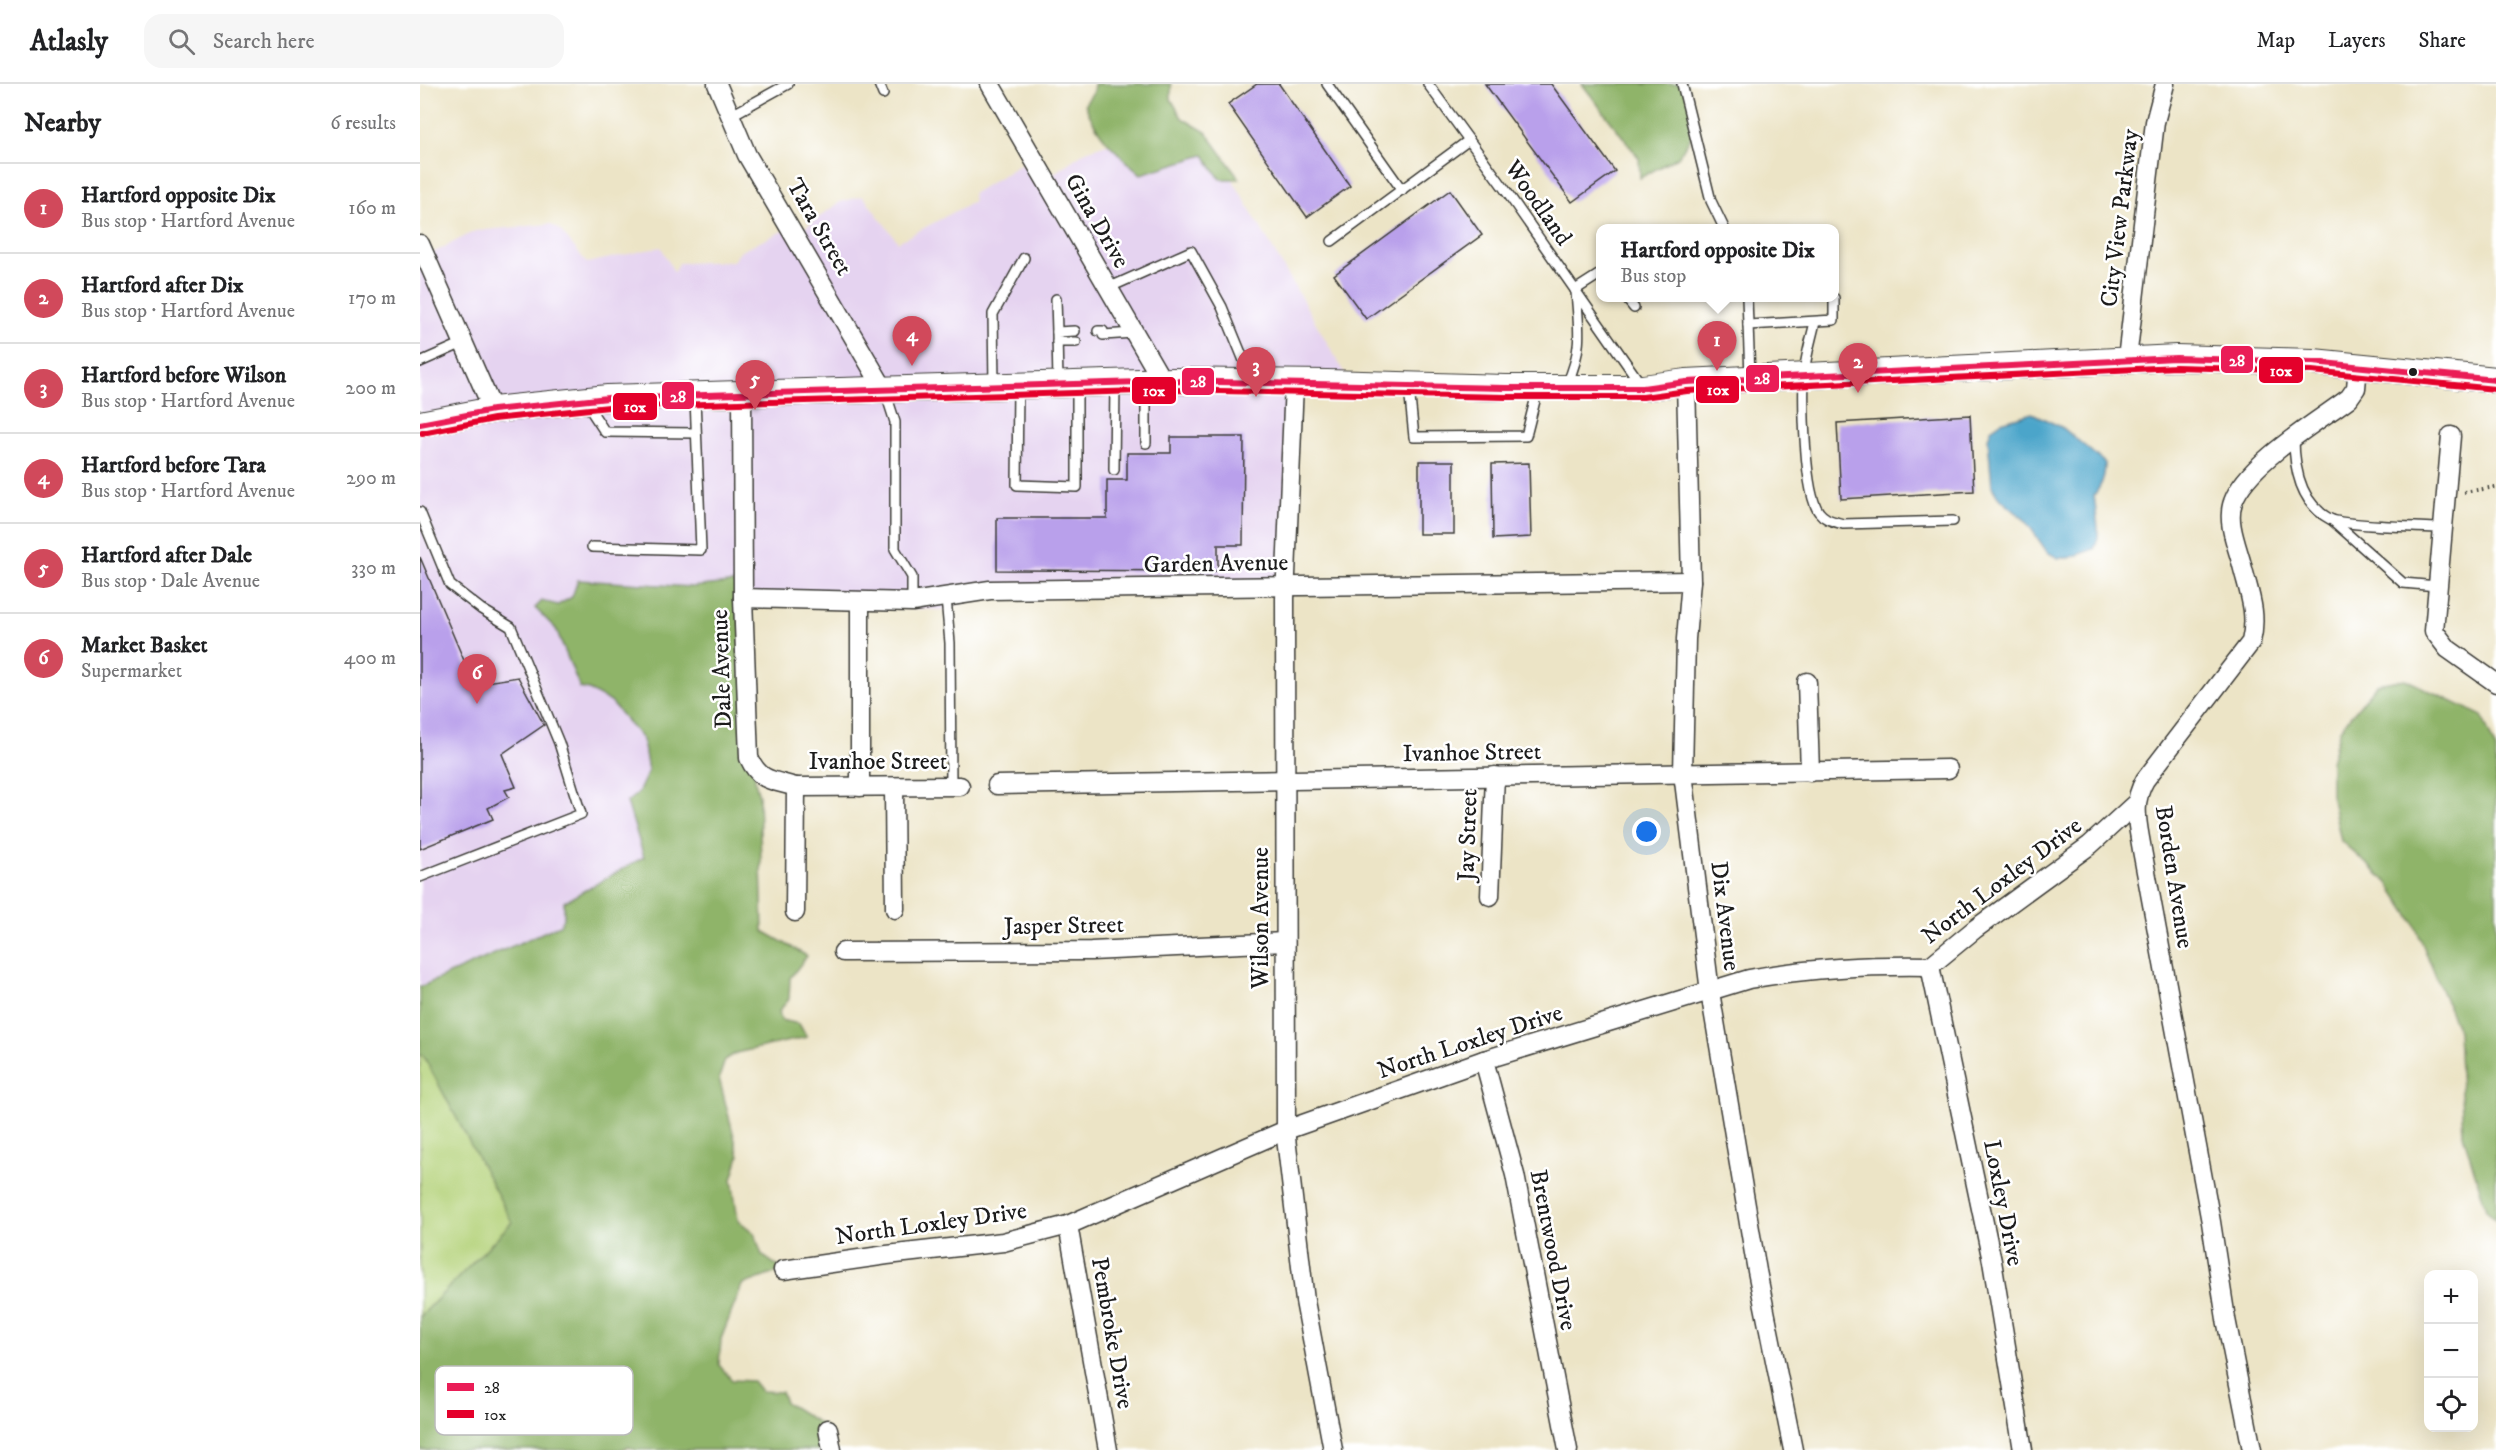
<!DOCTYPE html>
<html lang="en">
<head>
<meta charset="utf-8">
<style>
	:root { --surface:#fff; --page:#f6f6f6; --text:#202124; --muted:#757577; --line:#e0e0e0; --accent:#d1495b }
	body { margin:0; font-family:"IM FELL DW Pica",serif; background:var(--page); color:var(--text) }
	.controls { position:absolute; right:18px; bottom:18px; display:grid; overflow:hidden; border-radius:12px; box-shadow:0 6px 24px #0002 }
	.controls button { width:54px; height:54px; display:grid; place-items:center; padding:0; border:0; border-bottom:2px solid var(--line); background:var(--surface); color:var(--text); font:30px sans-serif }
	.you { position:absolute; left:1227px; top:748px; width:21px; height:21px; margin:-15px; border:4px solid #fff; border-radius:50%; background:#1a73e8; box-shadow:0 0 0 9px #1a73e833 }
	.badge { display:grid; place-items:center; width:39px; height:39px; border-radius:50%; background:var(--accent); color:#fff; font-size:20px; font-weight:700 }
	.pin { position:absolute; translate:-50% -50px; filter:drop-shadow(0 2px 3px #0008) }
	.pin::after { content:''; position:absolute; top:32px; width:21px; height:18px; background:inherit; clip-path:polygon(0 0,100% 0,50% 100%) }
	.popup { position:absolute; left:1176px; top:140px; width:243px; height:78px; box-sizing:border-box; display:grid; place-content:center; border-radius:12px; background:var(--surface); filter:drop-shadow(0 2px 4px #0005); font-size:20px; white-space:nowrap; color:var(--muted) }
	.popup b { font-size:22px; color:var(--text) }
	.popup::after { content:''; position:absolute; left:50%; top:100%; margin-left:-12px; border:12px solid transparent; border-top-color:var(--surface) }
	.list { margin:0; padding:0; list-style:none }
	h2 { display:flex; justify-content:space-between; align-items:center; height:78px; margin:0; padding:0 24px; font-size:26px }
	h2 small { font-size:20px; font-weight:400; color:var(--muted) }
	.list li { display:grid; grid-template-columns:39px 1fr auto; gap:18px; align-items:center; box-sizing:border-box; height:90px; padding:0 24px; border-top:2px solid var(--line) }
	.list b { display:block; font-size:22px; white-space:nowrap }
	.list p { margin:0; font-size:20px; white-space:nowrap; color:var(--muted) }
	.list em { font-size:20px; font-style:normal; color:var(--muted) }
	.icon { flex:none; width:33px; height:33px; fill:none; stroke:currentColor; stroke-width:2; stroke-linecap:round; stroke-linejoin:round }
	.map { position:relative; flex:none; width:2076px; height:1366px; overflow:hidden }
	header { display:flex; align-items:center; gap:36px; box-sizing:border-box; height:84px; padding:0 30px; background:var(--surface); border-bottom:2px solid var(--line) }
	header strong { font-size:28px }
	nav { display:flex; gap:33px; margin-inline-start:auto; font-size:21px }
	.search { width:420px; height:54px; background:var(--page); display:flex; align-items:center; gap:15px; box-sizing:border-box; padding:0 21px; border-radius:18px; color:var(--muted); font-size:22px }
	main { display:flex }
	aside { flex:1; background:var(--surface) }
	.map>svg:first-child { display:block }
</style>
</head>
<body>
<header>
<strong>Atlasly</strong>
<div class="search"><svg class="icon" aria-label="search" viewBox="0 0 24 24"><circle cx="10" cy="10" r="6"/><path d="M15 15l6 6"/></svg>Search here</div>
<nav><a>Map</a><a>Layers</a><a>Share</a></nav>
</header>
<main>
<aside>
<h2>Nearby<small>6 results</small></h2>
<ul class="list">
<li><span class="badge">1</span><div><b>Hartford opposite Dix</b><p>Bus stop · Hartford Avenue</p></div><em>160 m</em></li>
<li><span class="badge">2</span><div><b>Hartford after Dix</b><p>Bus stop · Hartford Avenue</p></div><em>170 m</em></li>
<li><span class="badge">3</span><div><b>Hartford before Wilson</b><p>Bus stop · Hartford Avenue</p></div><em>200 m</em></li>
<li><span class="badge">4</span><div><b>Hartford before Tara</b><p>Bus stop · Hartford Avenue</p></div><em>290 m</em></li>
<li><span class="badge">5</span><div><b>Hartford after Dale</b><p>Bus stop · Dale Avenue</p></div><em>330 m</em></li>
<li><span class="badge">6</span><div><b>Market Basket</b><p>Supermarket</p></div><em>400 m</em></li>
</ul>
</aside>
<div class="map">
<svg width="2076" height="1366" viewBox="0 0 2076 1366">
	<rect width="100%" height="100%" fill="#fff"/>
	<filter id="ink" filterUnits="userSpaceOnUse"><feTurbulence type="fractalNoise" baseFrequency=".0167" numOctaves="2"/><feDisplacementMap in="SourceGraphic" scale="12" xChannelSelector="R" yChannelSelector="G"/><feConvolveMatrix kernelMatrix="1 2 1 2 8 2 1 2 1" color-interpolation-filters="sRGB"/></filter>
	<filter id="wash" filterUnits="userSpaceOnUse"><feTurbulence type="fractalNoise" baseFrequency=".008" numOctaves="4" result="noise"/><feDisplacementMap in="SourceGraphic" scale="24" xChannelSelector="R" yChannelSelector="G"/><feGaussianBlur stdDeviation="1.35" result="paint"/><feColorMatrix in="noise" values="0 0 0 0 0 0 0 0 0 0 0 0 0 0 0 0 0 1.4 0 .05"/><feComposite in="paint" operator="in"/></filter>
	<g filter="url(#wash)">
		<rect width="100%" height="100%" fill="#ece4c6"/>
		<polygon fill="#e5d3f0" points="687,60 721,90 784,71 800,95 813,96 927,293 880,298 864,502 567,511 521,526 332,518 327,497 272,503 159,496 152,513 138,521 116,524 136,545 160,604 169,606 191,618 223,656 228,688 218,709 207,718 225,773 145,818 144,835 140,841 0,903 0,157 9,171 55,147 130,140 140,146 167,179 241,163 254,188 259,179 313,177 321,167 369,144 380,147 420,118 443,112 478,158 554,117 552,110 611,74 630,92 666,67"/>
		<polygon fill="#b4d279" stroke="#68774a" stroke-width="1.5" points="0,971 3,971 93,1138 0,1233"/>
		<g fill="#8fb469" stroke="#566842" stroke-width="1.5">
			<path d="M674 0H751V15L762 34 786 48 820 95H800L784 71 721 90C697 69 676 51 665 20L673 8Z"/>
			<polygon points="1162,0 1266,0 1278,42 1258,73 1220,94 1219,74"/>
			<polygon points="158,496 272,503 327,497 335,697 339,712 343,847 387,872 370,894 369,915 359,927 361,936 379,940 387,953 316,969 305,976 299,994 319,1072 312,1095 318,1136 334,1149 342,1171 363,1186 322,1201 301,1255 299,1281 312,1296 333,1297 341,1307 361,1308 365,1318 408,1345 412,1366 216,1366 209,1363 199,1366 0,1366 0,1233 92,1138 3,971 0,971 0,903 140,841 144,834 144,818 224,773 207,718 218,709 228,688 223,656 191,618 169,606 160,604 136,545 115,524 122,517 138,521 152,513"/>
			<polygon points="1985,595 2062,632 2076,666 2076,1136 2066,1125 2043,1050 2038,947 1994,839 1968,799 1921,757 1911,711 1911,678 1920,645 1957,600"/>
		</g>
		<path fill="#4ca5ca" stroke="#346073" stroke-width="1.5" d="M1612 329 1643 344 1685 379C1685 393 1682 401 1674 411L1678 444V454L1674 465 1649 474H1638L1627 468 1606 437 1578 413 1572 403 1568 355 1571 345 1581 338Z"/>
		<g id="blocks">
			<g fill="#b9a0eb">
				<polygon points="837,0 859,0 930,102 887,133 808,20"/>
				<polygon points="1065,0 1131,0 1195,87 1152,118"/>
				<polygon points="1030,106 1062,151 946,235 914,191"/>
				<polygon points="1550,331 1554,407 1421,415 1417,339"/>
				<polygon points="751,353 824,353 823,461 798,461 798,487 577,486 577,434 687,434 687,396 707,396 707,369 751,369"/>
				<rect x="999" y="377" width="35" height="73"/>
				<polygon points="1109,379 1111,453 1073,455 1072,380"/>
				<polygon points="0,473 54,600 98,593 124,641 82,670 96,703 85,706 89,713 68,724 73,735 0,765"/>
			</g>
		</g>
	</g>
	<g filter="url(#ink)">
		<use href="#blocks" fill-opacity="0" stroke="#3b3a36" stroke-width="1.5"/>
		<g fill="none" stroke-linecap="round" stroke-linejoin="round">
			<g stroke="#3b3a36" stroke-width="12">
				<g id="lane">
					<polyline points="459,0 463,10"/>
					<polyline points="907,0 982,106"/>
					<polyline points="1008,0 1084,104 1220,299"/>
					<polyline points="1262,0 1291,117 1304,144"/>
					<polyline points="310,32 368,0"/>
					<polyline points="912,157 1049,56"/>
					<polyline points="688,204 771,167 802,223 832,296"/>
					<polyline points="1155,206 1180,190"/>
					<polyline points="1206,214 1214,224"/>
					<polyline points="1327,214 1330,292"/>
					<polyline points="636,215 637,248"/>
					<path d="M1395 238C1391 256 1385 274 1384 292 1383 318 1384 409 1399 428 1405 436 1413 437 1423 440L1533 437"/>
					<polyline points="1328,241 1414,236 1414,214"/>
					<polyline points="678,247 683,247 683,251 714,249"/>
					<polyline points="637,258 656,258"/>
					<polyline points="0,278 43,259"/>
					<polyline points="726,299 726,359"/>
					<polyline points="638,300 637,248 655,247"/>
					<path d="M1147 300C1163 265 1159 245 1156 208"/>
					<polyline points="574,301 573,230 604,174"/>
					<polyline points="598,303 597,401 657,403 657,302"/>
					<polyline points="989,304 994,353 1106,352 1118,305"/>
					<polyline points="465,307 475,338 475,465 492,493 492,518"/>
					<polyline points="166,319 185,348 276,349"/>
					<path d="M1874 354C1874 385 1880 419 1910 435 1923 442 2001 443 2022 444"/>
					<polyline points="694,386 695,300"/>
					<polyline points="0,428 30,501 61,525 91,543 139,659 161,730 0,793"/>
					<polyline points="1912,436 1983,499 2017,502"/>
					<polyline points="172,463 281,466 275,314"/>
					<polyline points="526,514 530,559 531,702"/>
				</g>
			</g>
			<g stroke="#3b3a36" stroke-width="21">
				<g id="street">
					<polyline points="297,0 327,71 465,307"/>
					<polyline points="570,0 743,298"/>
					<polyline points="0,160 73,326"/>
					<polyline points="1707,275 1735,38 1745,0"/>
					<polyline points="1266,298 1271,497 1266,555 1263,689 1290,908 1337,1187 1373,1366"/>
					<polyline points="874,299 865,515 866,1054 885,1217 913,1366"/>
					<path d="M322 310 323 514 329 674C340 698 353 696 376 703L375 828"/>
					<polyline points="2031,352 2014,547 2028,565 2076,599"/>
					<polyline points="323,514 492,518 570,506 1271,497"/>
					<polyline points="1387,598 1390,688"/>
					<polyline points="577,701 1528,685"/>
					<polyline points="376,703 540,702"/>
					<polyline points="440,703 440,518"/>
					<polyline points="474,703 475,825"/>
					<polyline points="1070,812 1075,692"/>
					<polyline points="423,868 671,867 865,858"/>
					<polyline points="1510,882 1572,1177 1603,1366"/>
					<polyline points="1064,976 1095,1091 1148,1366"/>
					<polyline points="648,1141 688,1366"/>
					<path d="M363 1186 467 1171 583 1158 648 1141 866 1046 1064 976 1329 895C1389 884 1450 881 1510 882L1555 845 1670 761 1716 719"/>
					<polyline points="408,1345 412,1366"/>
					<path d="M1832 1366 1806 1235 1791 1138 1722 766C1718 740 1711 720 1725 696L1831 558C1838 529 1829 509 1822 481 1817 462 1806 437 1813 418 1826 380 1897 338 1929 314L1936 304 1938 281"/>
				</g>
			</g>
			<g stroke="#3b3a36" stroke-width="28">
				<polyline id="secondary" points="0,340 73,326 188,314 753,297 907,299 1086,304 1223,304 1266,298 1756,274 1893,278 2076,296"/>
			</g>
			<polyline stroke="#3b3a36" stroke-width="4" stroke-dasharray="1.5 4.5" stroke-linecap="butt" points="2044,408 2076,403"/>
			<use href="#lane" stroke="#fff" stroke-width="9"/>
			<use href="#street" stroke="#fff" stroke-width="18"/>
			<use href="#secondary" stroke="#fff" stroke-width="26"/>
			<g stroke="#fff" stroke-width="10">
				<polyline id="bus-1" points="0,340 73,326 188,314 753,297 1086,304 1223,304 1266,298 1756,274 1893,278 2076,296"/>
			</g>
			<g stroke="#fff" stroke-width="10">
				<polyline id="bus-2" points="2,349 74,335 189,323 753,306 1086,313 1223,313 1267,307 1756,283 1892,287 2075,305"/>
			</g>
			<use href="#bus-1" stroke="#ea1d57" stroke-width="6"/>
			<use href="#bus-2" stroke="#e4002b" stroke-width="6"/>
		</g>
	</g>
	<circle fill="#1c1c1c" stroke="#fff" stroke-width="2" cx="1993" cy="288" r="5"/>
	<g text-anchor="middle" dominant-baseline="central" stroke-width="5" stroke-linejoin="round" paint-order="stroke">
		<g font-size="24" fill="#1c1c1c" stroke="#fff">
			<text transform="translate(1118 119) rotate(55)">Woodland</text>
			<text transform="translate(1700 134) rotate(-83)">City View Parkway</text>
			<text transform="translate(677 137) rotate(60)">Gina Drive</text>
			<text transform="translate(399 143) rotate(60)">Tara Street</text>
			<text transform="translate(796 480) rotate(-1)">Garden Avenue</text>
			<text transform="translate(302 585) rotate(-92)">Dale Avenue</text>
			<text transform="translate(1052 669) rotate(-1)">Ivanhoe Street</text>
			<text x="458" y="678">Ivanhoe Street</text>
			<text transform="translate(1048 751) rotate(-88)">Jay Street</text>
			<text transform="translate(1754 793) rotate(81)">Borden Avenue</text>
			<text transform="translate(1582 797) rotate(-37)">North Loxley Drive</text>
			<text transform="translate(1305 832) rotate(83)">Dix Avenue</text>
			<text transform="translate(841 834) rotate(-90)">Wilson Avenue</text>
			<text transform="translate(644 842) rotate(-1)">Jasper Street</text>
			<text transform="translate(1050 958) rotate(-18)">North Loxley Drive</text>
			<text transform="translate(1583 1119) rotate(79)">Loxley Drive</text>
			<text transform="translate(511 1140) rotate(-8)">North Loxley Drive</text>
			<text transform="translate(1133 1166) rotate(79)">Brentwood Drive</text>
			<text transform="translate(692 1249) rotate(80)">Pembroke Drive</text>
		</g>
	</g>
	<rect x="15" y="1282" width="198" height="69" rx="9" fill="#fff" stroke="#bbb" stroke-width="1.5"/>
	<rect x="27" y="1299" width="27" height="8" fill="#ea1d57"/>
	<rect x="27" y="1326" width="27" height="8" fill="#e4002b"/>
	<g font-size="16" fill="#1c1c1c">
		<text x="64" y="1309">28</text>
		<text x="64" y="1336">10x</text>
	</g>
	<g stroke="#fff" stroke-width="2">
		<rect x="1800" y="261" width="34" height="29" rx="6" fill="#ea1d57"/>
		<rect x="1838" y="272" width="46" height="28" rx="6" fill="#e4002b"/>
		<rect x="1325" y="280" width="35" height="29" rx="6" fill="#ea1d57"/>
		<rect x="761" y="283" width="34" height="29" rx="6" fill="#ea1d57"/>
		<rect x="1275" y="291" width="45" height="29" rx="6" fill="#e4002b"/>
		<rect x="711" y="292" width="46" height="29" rx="6" fill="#e4002b"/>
		<rect x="241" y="297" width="34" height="29" rx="6" fill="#ea1d57"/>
		<rect x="192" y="308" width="46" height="29" rx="6" fill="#e4002b"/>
	</g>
	<g font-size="16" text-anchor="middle" font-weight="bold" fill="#fff">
		<text x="1817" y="282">28</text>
		<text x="1861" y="292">10x</text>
		<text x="1342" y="300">28</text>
		<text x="778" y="303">28</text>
		<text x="1298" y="311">10x</text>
		<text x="734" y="312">10x</text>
		<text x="258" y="318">28</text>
		<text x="215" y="328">10x</text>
	</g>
</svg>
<div class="controls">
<button>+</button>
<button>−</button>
<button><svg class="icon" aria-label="locate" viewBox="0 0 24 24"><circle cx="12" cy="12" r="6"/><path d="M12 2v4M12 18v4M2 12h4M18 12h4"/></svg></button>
</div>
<div class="you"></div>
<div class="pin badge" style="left:1297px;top:287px">1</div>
<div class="popup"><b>Hartford opposite Dix</b>Bus stop</div>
<div class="pin badge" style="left:1438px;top:309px">2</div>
<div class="pin badge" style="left:836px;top:313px">3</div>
<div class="pin badge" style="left:492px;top:282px">4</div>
<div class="pin badge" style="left:335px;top:326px">5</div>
<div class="pin badge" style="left:57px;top:620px">6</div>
</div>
</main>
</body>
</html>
